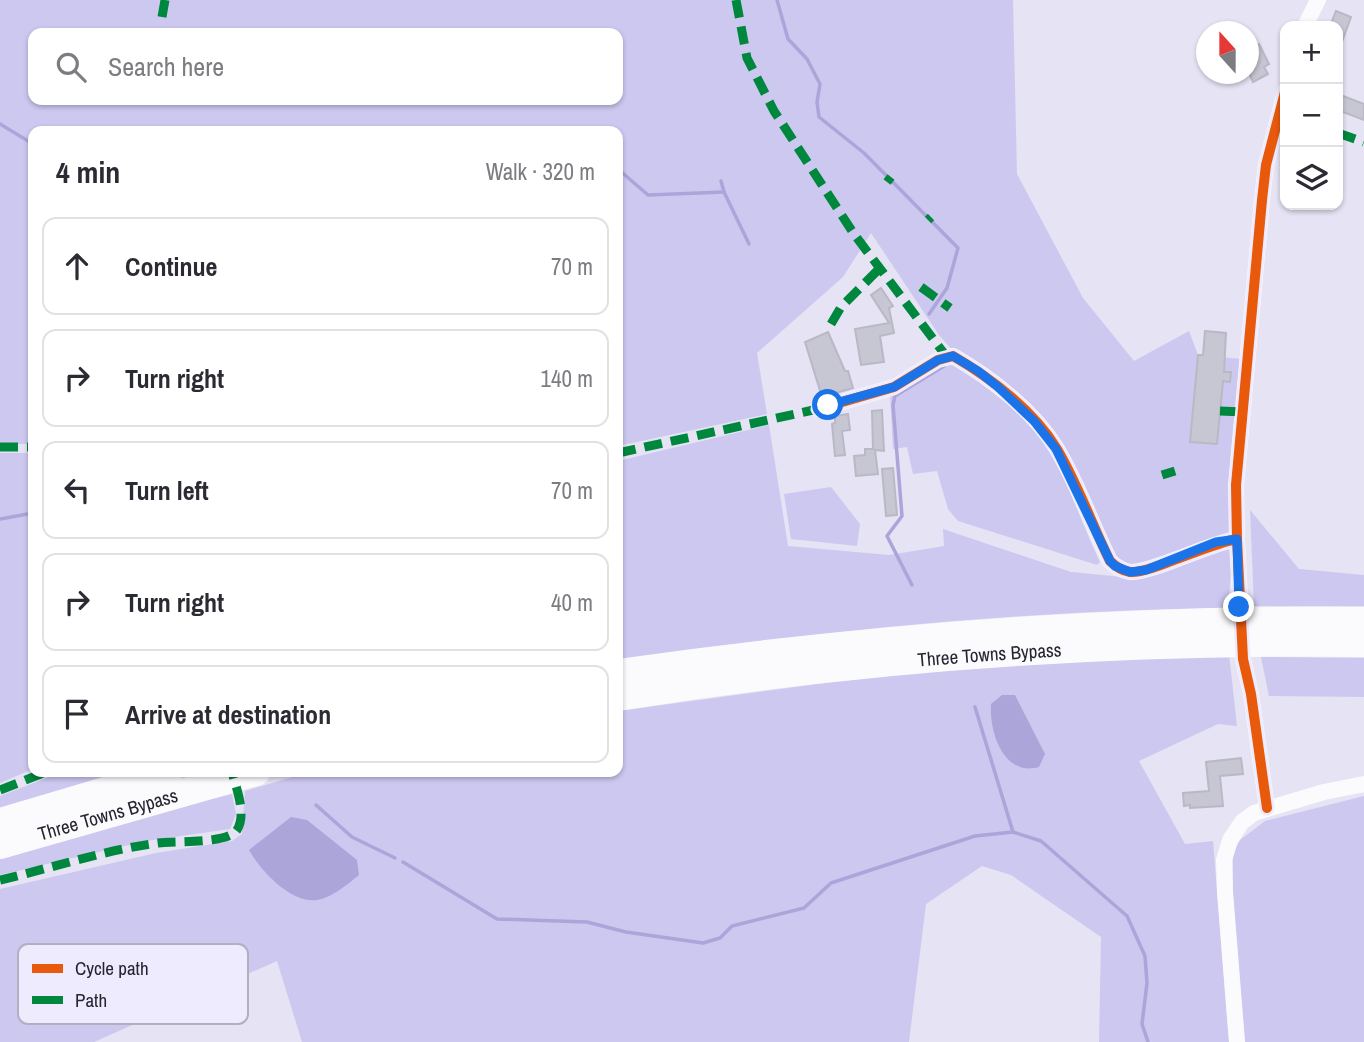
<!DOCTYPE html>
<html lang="en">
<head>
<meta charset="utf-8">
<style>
	:root { --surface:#fff; --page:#f2f2f3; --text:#2b2b33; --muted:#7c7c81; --line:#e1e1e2 }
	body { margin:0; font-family:"Archivo Narrow",sans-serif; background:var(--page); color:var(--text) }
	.controls { position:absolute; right:21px; top:21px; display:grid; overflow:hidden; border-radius:14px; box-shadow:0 2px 5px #0004 }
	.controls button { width:63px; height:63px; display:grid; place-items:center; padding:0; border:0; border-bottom:2px solid var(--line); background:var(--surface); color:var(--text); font:35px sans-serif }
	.compass { position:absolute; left:1196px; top:21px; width:63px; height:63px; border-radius:50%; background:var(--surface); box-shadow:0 2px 5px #0004; rotate:339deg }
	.stop { position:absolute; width:21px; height:21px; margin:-16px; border:5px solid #1a73e8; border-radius:50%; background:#fff }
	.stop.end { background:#1a73e8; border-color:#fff; box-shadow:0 2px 7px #0008 }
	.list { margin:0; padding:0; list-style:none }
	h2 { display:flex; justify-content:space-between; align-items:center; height:91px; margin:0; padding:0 28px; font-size:30px }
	h2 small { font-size:23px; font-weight:400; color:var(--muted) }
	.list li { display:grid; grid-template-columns:46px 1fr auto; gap:21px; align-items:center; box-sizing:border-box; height:98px; margin:0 14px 14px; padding:0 14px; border:2px solid var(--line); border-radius:14px }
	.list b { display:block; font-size:26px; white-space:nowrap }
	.list em { font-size:23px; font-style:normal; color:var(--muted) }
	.icon { flex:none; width:38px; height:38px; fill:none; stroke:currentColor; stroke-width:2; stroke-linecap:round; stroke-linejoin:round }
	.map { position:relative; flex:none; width:1364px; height:1042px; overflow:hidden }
	.search { position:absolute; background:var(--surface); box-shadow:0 2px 5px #0004; left:28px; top:28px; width:595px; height:77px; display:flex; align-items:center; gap:18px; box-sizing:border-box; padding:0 24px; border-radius:14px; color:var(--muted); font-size:26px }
	.panel { position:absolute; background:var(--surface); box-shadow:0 2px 5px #0004; left:28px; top:126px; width:595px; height:651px; border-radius:14px }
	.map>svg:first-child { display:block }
</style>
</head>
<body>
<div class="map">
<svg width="1364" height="1042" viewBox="0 0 1364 1042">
	<rect width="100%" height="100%" fill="#e5e3f4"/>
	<g fill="#cdc8f0" fill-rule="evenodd">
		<path d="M0 0H1013L1017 174 1083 298 1134 361 1189 331 1198 355 1242 359 1232 533 1137 565H1130L1113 555 1058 441 954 352 939 335 871 233 843 277 757 353 767 414 618 446V131H33V444H0ZM33 33H618V100H33Z"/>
		<path d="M952 362C984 383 1013 405 1038 435 1063 466 1082 525 1100 562L1097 565 958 521 948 509 937 471 913 474 907 447 893 449 890 394Z"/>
		<path d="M769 425 788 546 889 555 944 546 943 529 1071 572 1123 577 1229 548 1232 561 1228 608C1023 610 820 631 618 660V461Z"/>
		<polygon points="0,453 33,453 33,769 0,783"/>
		<polygon points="831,487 860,524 857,546 791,539 784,494"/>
		<polygon points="1250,510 1299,569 1364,575 1364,606 1254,606"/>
		<polygon points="1229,654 1237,726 1218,724 1139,761 1185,844 1213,841 1229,1042 1099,1042 1101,937 1011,875 982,866 926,904 909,1042 302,1042 277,961 94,1042 0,1042 0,889 156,853 232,841 242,834 245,791 310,772 618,772 618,711 817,684 950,669"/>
		<polygon points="1261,657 1364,658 1364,697 1269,696"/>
		<polygon points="62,772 124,772 0,810 0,796"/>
		<polygon points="232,794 236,814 230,829 146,841 0,875 0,857 104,825"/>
		<polygon points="1364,796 1364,1042 1245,1042 1233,901 1233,854 1240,840 1265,821"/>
	</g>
	<g fill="#aca5d9">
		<path d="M1002 695H1015L1045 754 1039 767C1004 777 989 733 991 704Z"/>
		<path d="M291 817 307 820 357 860 359 875C348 884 331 898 317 900 291 904 260 870 249 850Z"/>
	</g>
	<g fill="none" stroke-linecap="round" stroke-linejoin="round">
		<g stroke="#aca5d9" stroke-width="3.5">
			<polyline points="777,0 788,39 807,59 820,84 817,102 819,117 864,153 958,248 947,288 929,314"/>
			<polyline points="0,124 33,144"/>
			<polyline points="618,169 648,195 724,192"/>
			<polyline points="721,181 724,192 749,244"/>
			<polyline points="0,519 33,513"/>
			<polyline points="912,585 887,536 902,516 893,405 895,396 944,366"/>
			<polyline points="975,707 1013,832"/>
			<polyline points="316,805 352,837 395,858"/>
			<polyline points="403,862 497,919 587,922 626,932 703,943 720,938 732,926 804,908 831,883 975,836 1013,832 1041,841 1127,916 1145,956 1147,983 1142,1024 1148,1042"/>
		</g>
	</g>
	<g fill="#c7c6d3" stroke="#bab8c5" stroke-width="2">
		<polygon points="1336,11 1351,17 1339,50 1338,26 1330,26"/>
		<polygon points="1259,44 1269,64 1264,67 1268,74 1253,82 1249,73 1249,49"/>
		<polygon points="1338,94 1364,104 1364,120 1338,110"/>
		<polygon points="881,288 893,306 889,308 894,333 880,336 884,362 861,365 855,329 889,323 871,295"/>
		<polygon points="1205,331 1226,333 1224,372 1231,372 1230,382 1223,381 1217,444 1190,442 1198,355 1203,355"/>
		<polygon points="828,332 845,371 848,371 853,388 822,397 805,342"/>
		<polygon points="882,410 884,451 875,450 878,474 856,476 854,456 865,455 865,449 873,449 872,411"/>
		<polygon points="848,414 850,430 842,431 845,455 835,456 832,424 835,423 835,416"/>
		<polygon points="893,468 897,515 886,516 882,469"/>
		<polygon points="1241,758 1243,774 1220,776 1223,806 1190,808 1190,805 1184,806 1183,793 1209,791 1206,762"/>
	</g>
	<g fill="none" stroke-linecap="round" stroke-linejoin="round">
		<g stroke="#fbfbfd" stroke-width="16">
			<polyline points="1305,26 1318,0"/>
			<path d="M818 409 894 387 938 360 953 356C991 378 1034 411 1057 449 1078 484 1092 525 1110 561 1115 566 1123 571 1130 572 1149 574 1210 543 1237 539L1243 659 1251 694 1267 808"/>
			<polyline points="1237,539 1236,485 1262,200 1266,165 1285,92"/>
			<polyline points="1237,1042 1225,892 1224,860 1230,840 1242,822 1254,813 1324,792 1364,784"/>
		</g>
		<g stroke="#fbfbfd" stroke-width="28">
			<path d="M618 673C866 638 1113 618 1364 621"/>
			<path id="s1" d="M618 697C865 657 1114 640 1364 643"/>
			<polyline points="0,822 169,772"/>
			<path id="s2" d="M0 845 256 772"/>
		</g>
		<g stroke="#00873e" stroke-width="9" stroke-dasharray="18 9" stroke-linecap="butt">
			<polyline points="736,0 747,58 774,111 854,234 946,356"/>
			<polyline points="162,17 165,0"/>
			<polyline points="1338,133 1364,142"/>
			<polyline points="887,182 891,177"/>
			<polyline points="928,220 931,217"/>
			<polyline points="921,287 950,308"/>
			<polyline points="831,324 841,307 880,268"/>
			<polyline points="1220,411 1243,412"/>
			<polyline points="0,447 33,447"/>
			<polyline points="618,453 818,409"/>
			<polyline points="1162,475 1175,471"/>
			<polyline points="0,790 46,772"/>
			<path d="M0 880C52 868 105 850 158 843 175 841 228 844 237 830 247 814 236 788 232 772"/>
		</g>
		<g stroke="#edebfd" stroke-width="15">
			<g id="cycleway">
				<path d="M818 409 894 387 938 360 953 356C991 378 1034 411 1057 449 1078 484 1092 525 1110 561 1115 566 1123 571 1130 572 1149 574 1210 543 1237 539L1243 659 1251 694 1267 808"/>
				<polyline points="1237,539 1236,485 1262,200 1266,165 1285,92"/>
			</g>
		</g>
		<use href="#cycleway" stroke="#e8590c" stroke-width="10"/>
	</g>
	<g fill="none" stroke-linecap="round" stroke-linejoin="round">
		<polyline stroke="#1a73e8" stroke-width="9" points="828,405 894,387 938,360 953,356 978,371 998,387 1034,421 1056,449 1110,561 1115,566 1130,572 1146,570 1216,542 1237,539 1239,607"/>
	</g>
	<g text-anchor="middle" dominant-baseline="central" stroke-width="5" stroke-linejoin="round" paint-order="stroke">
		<g font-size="19" fill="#26252f" stroke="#edebfd">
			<text stroke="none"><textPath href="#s1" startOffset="374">Three Towns Bypass</textPath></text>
			<text stroke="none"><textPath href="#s2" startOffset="112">Three Towns Bypass</textPath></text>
		</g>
	</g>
	<rect x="18" y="944" width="230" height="80" rx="10" fill="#edebfd" stroke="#b1b0bf" stroke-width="2"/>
	<rect x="32" y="964" width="31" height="9" fill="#e8590c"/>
	<rect x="32" y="996" width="31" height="8" fill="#00873e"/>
	<g font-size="19" fill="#26252f">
		<text x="75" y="975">Cycle path</text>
		<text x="75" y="1007">Path</text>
	</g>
</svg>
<div class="controls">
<button>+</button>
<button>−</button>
<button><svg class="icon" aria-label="layers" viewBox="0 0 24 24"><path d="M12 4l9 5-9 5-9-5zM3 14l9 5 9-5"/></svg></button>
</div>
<svg class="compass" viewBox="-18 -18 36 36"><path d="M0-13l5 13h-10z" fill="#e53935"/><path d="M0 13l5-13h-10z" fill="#7c7c81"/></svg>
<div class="stop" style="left:828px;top:405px"></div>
<div class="stop end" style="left:1239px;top:607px"></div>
<div class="search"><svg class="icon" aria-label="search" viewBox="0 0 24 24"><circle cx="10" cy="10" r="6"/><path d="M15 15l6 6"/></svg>Search here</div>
<section class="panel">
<h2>4 min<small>Walk · 320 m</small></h2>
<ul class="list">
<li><svg class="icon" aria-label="ahead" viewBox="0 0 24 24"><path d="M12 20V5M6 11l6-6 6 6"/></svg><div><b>Continue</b></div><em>70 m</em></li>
<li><svg class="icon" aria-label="right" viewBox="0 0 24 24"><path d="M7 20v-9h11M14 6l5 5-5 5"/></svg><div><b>Turn right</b></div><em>140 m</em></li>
<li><svg class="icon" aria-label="left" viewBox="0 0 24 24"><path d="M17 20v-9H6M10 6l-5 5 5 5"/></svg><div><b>Turn left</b></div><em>70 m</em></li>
<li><svg class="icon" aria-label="right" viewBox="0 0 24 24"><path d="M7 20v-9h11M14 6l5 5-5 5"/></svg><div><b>Turn right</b></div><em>40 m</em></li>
<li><svg class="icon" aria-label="arrive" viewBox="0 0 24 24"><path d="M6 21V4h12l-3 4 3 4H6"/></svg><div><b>Arrive at destination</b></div></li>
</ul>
</section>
</div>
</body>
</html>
